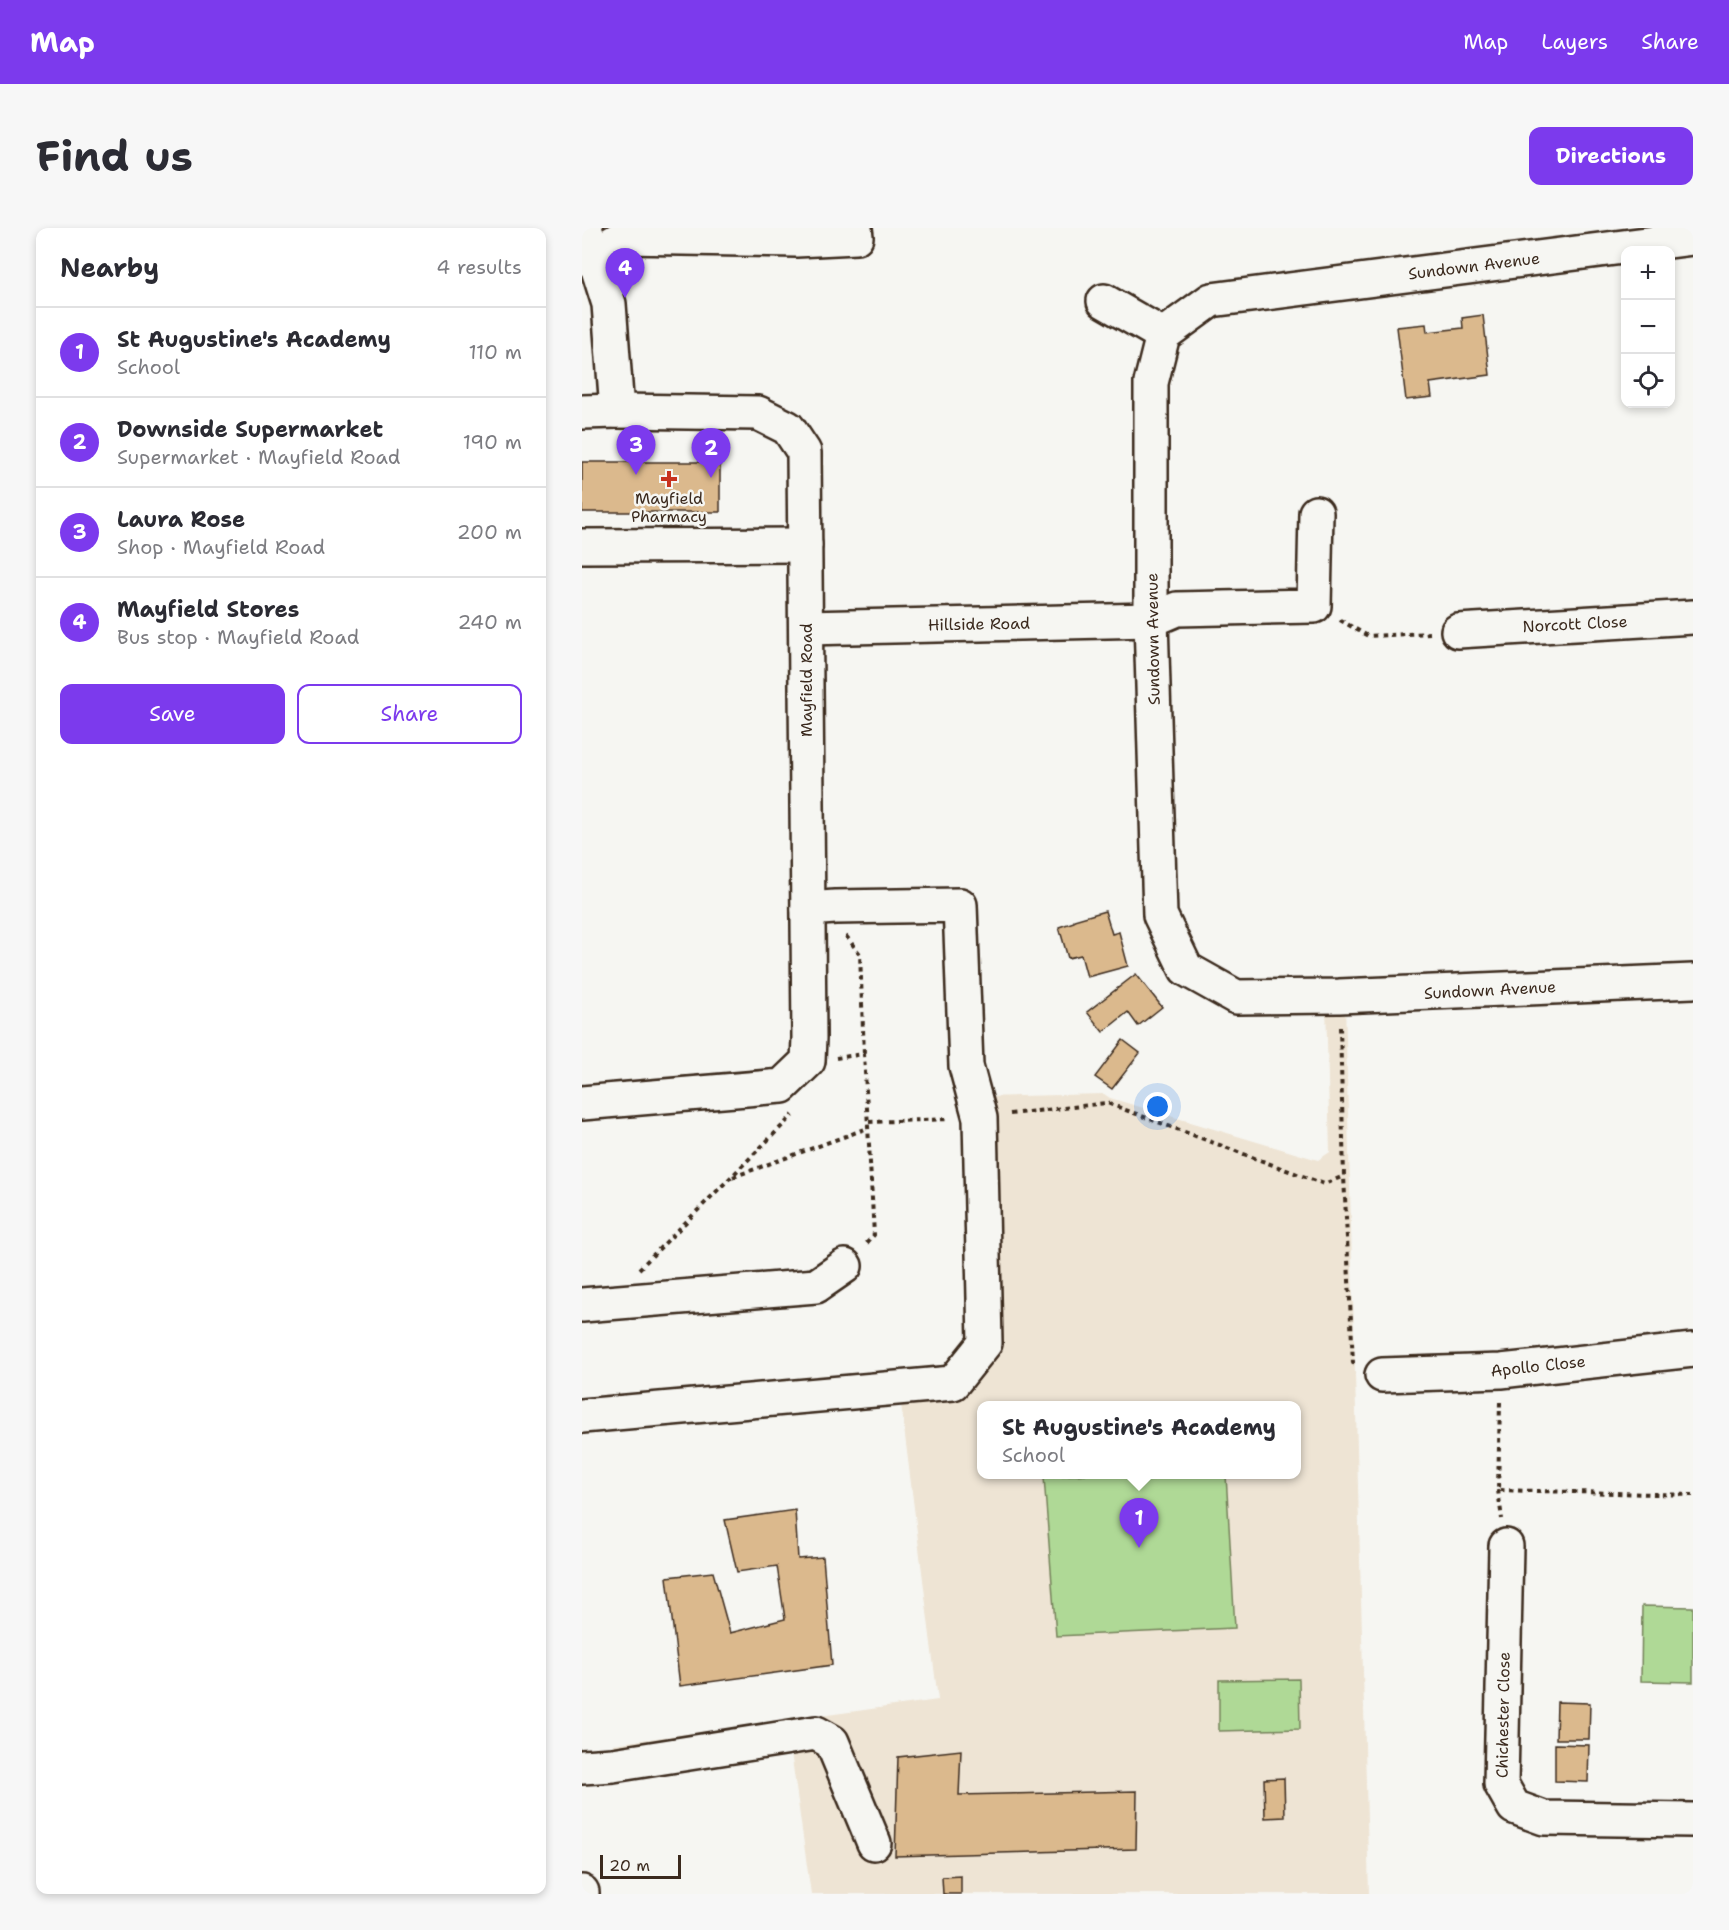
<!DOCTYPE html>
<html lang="en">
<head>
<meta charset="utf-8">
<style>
	:root { --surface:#fff; --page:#f7f7f7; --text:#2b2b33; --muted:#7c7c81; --line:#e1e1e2; --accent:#7c3aed }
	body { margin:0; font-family:"Shantell Sans",sans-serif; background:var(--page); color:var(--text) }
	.controls { position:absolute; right:18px; top:18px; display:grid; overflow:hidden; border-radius:12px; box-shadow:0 3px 9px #0003 }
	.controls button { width:54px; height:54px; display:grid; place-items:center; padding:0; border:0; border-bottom:2px solid var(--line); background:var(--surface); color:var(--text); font:30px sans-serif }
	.scale { position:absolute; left:18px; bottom:15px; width:81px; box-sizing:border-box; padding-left:6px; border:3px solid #3b2a1e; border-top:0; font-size:16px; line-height:21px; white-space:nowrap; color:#3b2a1e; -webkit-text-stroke:4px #f6f6f2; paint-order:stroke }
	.you { position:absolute; left:576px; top:879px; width:21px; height:21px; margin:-15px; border:4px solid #fff; border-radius:50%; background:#1a73e8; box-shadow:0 0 0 9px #1a73e833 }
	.badge { display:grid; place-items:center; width:39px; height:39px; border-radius:50%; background:var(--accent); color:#fff; font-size:20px; font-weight:700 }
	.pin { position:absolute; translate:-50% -50px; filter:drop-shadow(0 2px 3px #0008) }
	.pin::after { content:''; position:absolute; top:32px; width:21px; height:18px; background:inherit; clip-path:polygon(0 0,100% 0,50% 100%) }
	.popup { position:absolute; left:395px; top:1173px; width:324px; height:78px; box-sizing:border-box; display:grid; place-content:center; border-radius:12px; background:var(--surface); filter:drop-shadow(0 2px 4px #0005); font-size:20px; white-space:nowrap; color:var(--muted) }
	.popup b { font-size:22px; color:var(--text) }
	.popup::after { content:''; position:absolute; left:50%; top:100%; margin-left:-12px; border:12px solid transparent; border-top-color:var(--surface) }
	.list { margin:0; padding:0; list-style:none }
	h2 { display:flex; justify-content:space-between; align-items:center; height:78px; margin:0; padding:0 24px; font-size:26px }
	h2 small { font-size:20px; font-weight:400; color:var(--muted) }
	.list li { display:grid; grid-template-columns:39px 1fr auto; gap:18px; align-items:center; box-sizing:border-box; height:90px; padding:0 24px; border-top:2px solid var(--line) }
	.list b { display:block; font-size:22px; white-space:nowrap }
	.list p { margin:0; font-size:20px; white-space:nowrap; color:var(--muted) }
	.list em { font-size:20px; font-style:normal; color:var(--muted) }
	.actions { display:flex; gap:12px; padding:18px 24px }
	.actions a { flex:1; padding:14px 0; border:2px solid var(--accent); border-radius:12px; text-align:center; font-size:21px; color:var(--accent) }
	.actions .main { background:var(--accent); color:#fff }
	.icon { flex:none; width:33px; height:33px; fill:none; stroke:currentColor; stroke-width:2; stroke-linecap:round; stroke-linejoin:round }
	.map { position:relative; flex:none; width:1111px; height:1666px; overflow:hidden; border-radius:12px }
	header { display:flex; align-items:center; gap:36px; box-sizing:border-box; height:84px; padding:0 30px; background:var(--accent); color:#fff }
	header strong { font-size:28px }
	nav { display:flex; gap:33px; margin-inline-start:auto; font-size:21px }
	.intro { display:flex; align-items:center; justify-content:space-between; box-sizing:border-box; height:144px; padding:0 36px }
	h1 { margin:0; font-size:42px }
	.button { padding:15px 27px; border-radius:12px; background:var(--accent); color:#fff; font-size:21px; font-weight:700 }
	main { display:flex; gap:36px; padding:0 36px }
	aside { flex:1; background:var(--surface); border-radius:12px; box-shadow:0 3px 9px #0003 }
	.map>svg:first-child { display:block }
</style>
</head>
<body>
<header>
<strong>Map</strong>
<nav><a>Map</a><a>Layers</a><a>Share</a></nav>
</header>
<div class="intro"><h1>Find us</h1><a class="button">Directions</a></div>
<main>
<aside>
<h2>Nearby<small>4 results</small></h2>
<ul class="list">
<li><span class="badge">1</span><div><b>St Augustine's Academy</b><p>School</p></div><em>110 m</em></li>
<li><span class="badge">2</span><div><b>Downside Supermarket</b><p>Supermarket · Mayfield Road</p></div><em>190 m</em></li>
<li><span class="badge">3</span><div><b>Laura Rose</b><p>Shop · Mayfield Road</p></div><em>200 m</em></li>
<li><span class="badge">4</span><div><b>Mayfield Stores</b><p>Bus stop · Mayfield Road</p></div><em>240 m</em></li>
</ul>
<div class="actions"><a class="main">Save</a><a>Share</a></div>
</aside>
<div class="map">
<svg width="1111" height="1666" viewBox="0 0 1111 1666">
	<rect width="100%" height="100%" fill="#f6f6f2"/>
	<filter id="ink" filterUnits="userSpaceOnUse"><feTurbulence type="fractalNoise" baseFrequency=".0167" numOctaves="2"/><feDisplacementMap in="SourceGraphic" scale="12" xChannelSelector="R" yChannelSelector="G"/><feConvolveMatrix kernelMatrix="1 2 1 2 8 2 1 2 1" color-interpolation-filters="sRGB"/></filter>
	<g filter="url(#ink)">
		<path fill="#eee4d4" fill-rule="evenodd" d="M763 775 787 1666H229L207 1510 35 1550 31 1516 356 1472 318 1168 384 1163 413 1131 400 869 522 866 528 870 736 932 748 924 744 776ZM400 1178H714V1246H400Z"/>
		<g fill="#afd996" stroke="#75825a" stroke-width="1.5">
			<polygon points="506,1246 644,1247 653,1400 474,1408 462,1249"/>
			<polygon points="1060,1378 1111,1379 1111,1454 1059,1453"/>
			<polygon points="717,1451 718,1501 637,1503 637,1452"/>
		</g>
		<g fill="#dbb98d" stroke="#3b2a1e" stroke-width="1.5">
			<polygon points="901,87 908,147 848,155 850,169 824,172 815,99 844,96 845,104 881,100 880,90"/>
			<rect x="0" y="234" width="138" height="50"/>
			<polygon points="523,683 530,706 537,704 546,738 505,749 499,727 486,730 477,699 492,694 492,692"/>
			<polygon points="554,746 580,779 556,798 546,784 521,804 505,784"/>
			<polygon points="541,812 558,825 530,861 513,849"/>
			<polygon points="213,1282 216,1331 241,1329 250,1437 98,1458 85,1349 131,1344 148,1405 203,1391 195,1338 155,1344 143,1292"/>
			<polygon points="975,1474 1008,1475 1007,1511 974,1511"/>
			<polygon points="973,1516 1007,1517 1006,1554 973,1553"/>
			<polygon points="379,1522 377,1567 555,1563 554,1621 313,1628 316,1529"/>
			<polygon points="702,1550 703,1589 683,1590 682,1551"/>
			<polygon points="379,1648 379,1666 361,1666 360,1649"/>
		</g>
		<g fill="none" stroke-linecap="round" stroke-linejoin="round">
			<g stroke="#3b2a1e" stroke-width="38">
				<g id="minor">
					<polyline points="1111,10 629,72 581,107 569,155 569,392 578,687 604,741 654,769 757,768 1111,753"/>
					<polyline points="0,30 11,27 41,9 214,12 274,9 273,0"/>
					<polyline points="522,73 581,107"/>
					<polyline points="0,184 35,183"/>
					<polyline points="0,318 223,317"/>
					<polyline points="224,400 569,392 595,381 732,378 734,285"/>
					<polyline points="876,403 1111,389"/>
					<polyline points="0,875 200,858 226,833 227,810 222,224 206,200 176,185 35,183 27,76 3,0"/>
					<polyline points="0,1077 234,1058 263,1038"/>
					<polyline points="800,1147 919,1143 1111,1122"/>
					<polyline points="0,1188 371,1155 403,1115 398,890 384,838 378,677 253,679 226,681"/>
					<polyline points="924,1318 919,1556 932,1579 962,1590 1111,1592"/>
					<polyline points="0,1539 31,1537 234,1505 250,1514 292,1615"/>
					<polyline points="0,1664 0,1666"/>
				</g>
			</g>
			<g stroke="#3b2a1e" stroke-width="4" stroke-dasharray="4.5 4.5" stroke-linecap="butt">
				<polyline points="758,392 786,408 848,405"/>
				<polyline points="264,708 278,726 282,826"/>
				<polyline points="758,799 762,948 771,1135 774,1136"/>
				<polyline points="254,830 282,826 292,1007 282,1018"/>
				<polyline points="428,886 525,875 742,956 762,948"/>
				<polyline points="287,894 367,891"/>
				<polyline points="151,949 286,900"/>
				<polyline points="57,1041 211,887"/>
				<polyline points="918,1174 916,1262 1111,1267"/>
				<polyline points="916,1262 920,1291"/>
			</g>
			<use href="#minor" stroke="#f6f6f2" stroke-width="33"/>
		</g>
	</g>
	<path fill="#c8321e" stroke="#f6f6f2" stroke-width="2" d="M84 242h6v6h6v6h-6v6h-6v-6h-6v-6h6z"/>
	<g text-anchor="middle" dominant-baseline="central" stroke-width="5" stroke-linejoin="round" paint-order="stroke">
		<g font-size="16" fill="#3b2a1e" stroke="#f6f6f2">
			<text transform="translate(892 38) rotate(-7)">Sundown Avenue</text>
			<text transform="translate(397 396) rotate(-1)">Hillside Road</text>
			<text transform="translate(993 396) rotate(-3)">Norcott Close</text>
			<text transform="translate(571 411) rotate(-91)">Sundown Avenue</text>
			<text transform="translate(224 452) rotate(-90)">Mayfield Road</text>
			<text transform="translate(908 762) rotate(-3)">Sundown Avenue</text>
			<text transform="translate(956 1138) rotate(-6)">Apollo Close</text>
			<text transform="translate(921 1487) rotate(-89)">Chichester Close</text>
		</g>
		<g font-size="16" fill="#3b2a1e" stroke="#f6f6f2">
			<text x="87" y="270">Mayfield<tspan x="87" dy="18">Pharmacy</tspan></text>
		</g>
	</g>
</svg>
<div class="controls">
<button>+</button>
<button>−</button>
<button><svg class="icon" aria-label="locate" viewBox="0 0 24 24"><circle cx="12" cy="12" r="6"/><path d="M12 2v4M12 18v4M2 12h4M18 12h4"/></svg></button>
</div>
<div class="scale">20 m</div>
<div class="you"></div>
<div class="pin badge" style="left:557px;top:1320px">1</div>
<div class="popup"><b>St Augustine's Academy</b>School</div>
<div class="pin badge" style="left:129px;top:250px">2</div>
<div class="pin badge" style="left:54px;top:247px">3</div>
<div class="pin badge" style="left:43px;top:70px">4</div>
</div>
</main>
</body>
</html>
